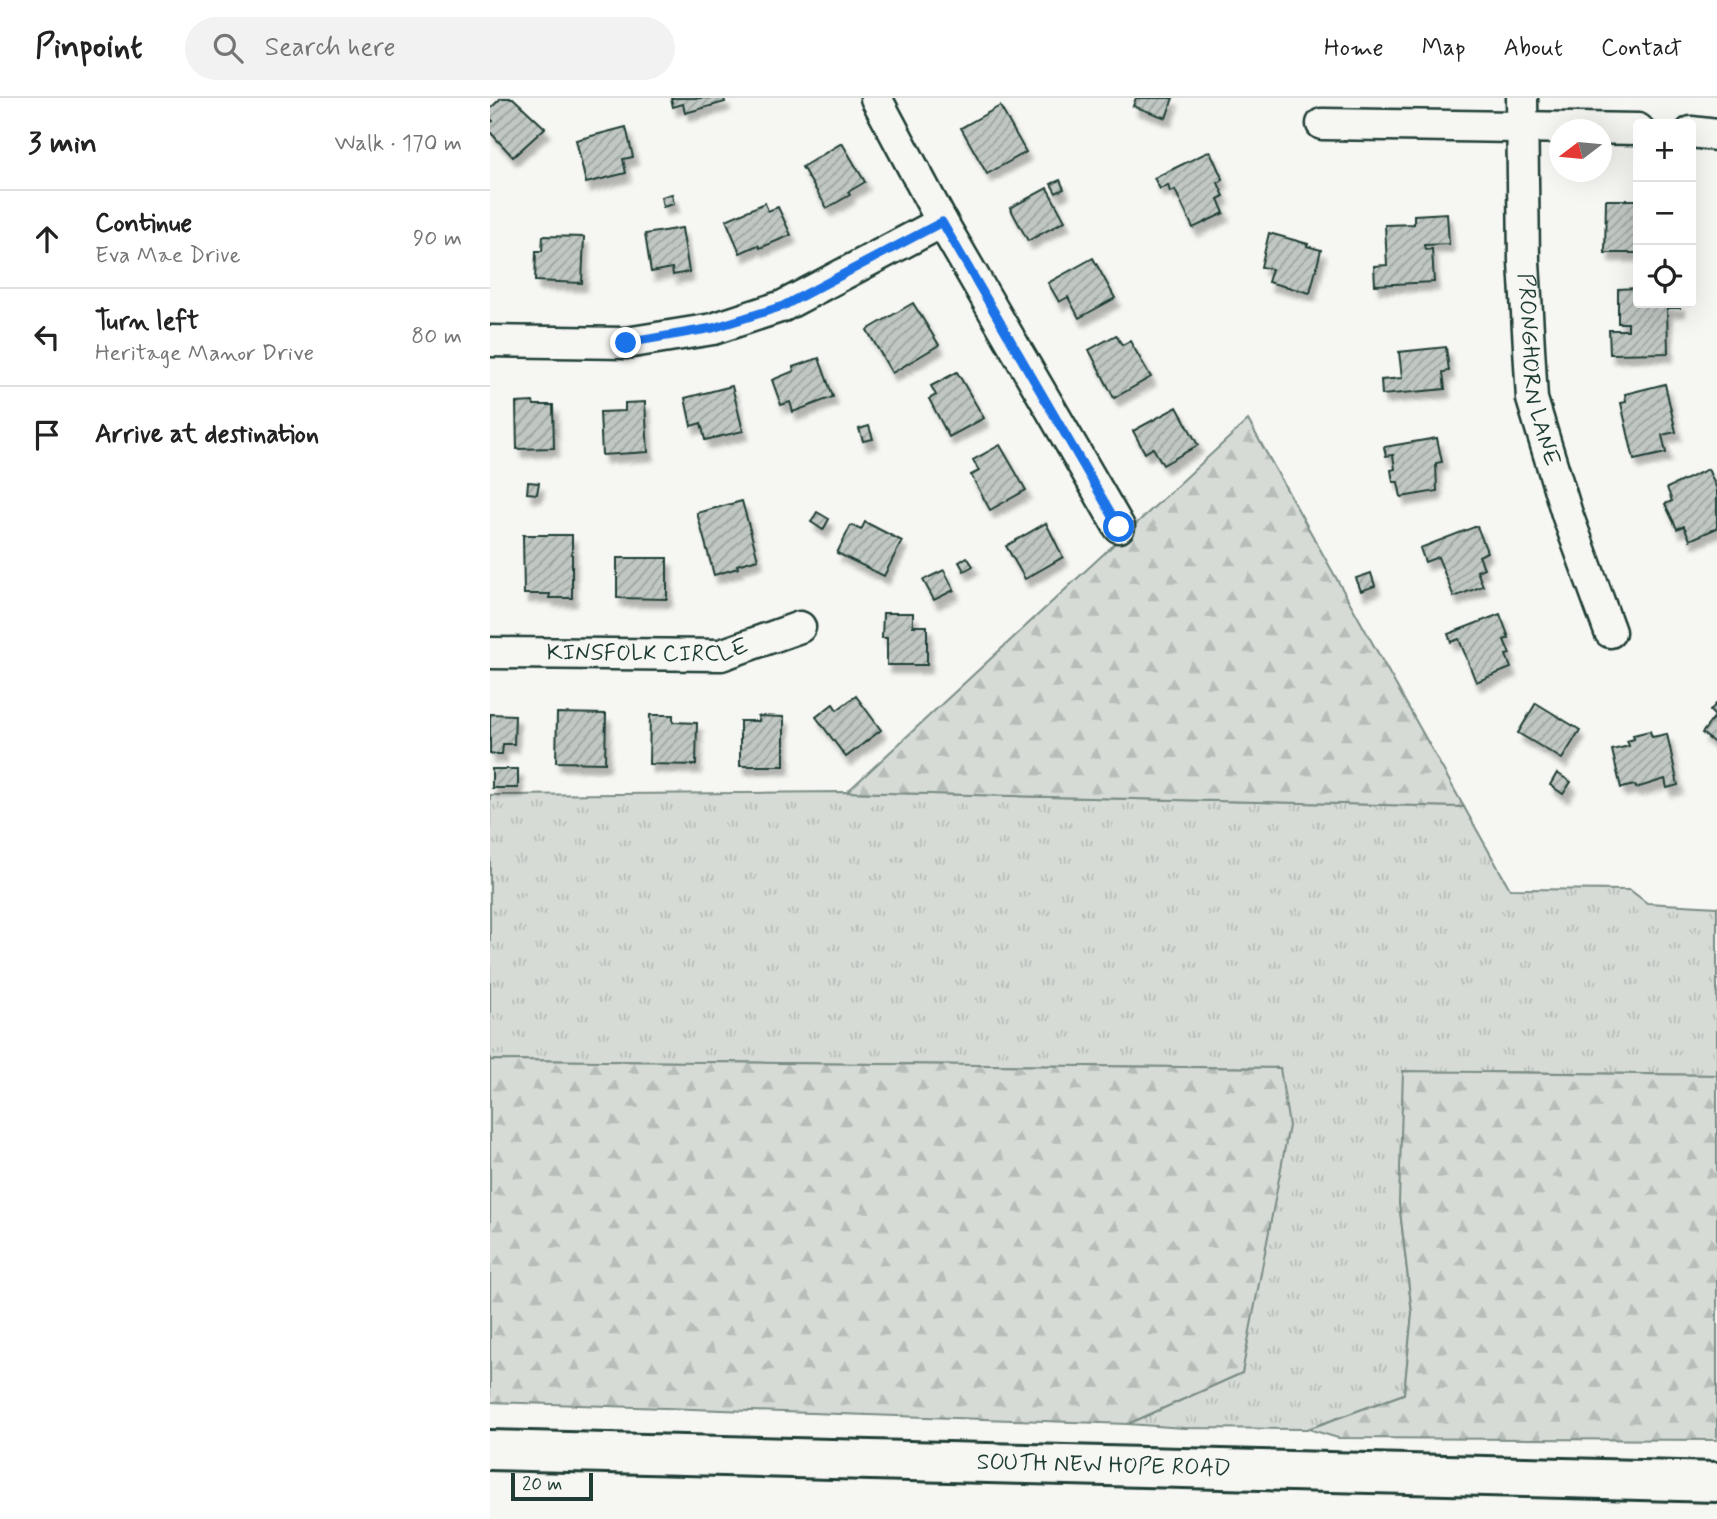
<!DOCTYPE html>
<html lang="en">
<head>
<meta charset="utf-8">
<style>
	:root { --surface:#fff; --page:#f2f2f2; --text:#222; --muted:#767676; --line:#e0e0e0 }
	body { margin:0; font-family:Mynerve,sans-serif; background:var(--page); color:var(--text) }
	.controls { position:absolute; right:21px; top:21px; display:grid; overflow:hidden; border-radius:7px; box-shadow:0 7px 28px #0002 }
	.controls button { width:63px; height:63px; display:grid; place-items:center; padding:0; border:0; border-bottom:2px solid var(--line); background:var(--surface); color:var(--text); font:35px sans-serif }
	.compass { position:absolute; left:1059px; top:21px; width:63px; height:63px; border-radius:50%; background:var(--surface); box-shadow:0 7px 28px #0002; rotate:254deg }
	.scale { position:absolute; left:21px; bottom:18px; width:82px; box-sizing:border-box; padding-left:7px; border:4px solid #1f3d34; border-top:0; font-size:19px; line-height:24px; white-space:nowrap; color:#1f3d34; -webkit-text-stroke:5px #f6f6f2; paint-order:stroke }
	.stop { position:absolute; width:21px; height:21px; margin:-16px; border:5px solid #1a73e8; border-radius:50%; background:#fff }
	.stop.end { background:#1a73e8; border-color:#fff; box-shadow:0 2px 7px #0008 }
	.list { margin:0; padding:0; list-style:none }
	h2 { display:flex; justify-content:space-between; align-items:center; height:91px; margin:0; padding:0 28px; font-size:30px }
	h2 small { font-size:23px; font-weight:400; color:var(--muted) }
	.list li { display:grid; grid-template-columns:46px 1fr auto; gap:21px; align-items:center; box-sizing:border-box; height:98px; padding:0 28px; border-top:2px solid var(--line) }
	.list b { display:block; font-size:26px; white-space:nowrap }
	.list p { margin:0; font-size:23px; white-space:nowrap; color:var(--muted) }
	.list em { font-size:23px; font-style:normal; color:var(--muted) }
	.icon { flex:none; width:38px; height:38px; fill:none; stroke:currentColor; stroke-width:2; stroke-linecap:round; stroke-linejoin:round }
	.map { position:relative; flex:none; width:1227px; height:1421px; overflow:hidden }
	header { display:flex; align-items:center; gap:42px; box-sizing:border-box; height:98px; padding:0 35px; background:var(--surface); border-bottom:2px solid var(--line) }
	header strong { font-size:33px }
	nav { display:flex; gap:38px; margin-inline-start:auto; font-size:24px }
	.search { width:490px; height:63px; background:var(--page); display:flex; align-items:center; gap:18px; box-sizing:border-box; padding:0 24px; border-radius:38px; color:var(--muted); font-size:26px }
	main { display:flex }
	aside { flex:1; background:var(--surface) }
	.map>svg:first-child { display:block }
</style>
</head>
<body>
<header>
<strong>Pinpoint</strong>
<div class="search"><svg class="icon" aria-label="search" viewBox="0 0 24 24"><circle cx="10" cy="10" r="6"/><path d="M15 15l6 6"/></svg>Search here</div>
<nav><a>Home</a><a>Map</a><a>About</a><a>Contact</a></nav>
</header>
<main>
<aside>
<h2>3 min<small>Walk · 170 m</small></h2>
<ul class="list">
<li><svg class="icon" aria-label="ahead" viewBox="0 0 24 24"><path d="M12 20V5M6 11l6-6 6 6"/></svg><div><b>Continue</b><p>Eva Mae Drive</p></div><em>90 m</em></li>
<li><svg class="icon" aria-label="left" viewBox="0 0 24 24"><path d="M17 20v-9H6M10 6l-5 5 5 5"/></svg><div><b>Turn left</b><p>Heritage Manor Drive</p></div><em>80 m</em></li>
<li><svg class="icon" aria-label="arrive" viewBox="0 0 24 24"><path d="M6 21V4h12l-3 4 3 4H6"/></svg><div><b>Arrive at destination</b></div></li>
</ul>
</aside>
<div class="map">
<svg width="1227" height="1421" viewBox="0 0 1227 1421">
	<defs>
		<pattern id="grass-tufts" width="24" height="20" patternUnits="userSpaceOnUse" patternTransform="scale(1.75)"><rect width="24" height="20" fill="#d6dbd6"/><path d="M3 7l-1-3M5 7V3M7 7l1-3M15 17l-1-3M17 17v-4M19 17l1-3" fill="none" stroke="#b7bdb8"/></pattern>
		<pattern id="forest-firs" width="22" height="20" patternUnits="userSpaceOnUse" patternTransform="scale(1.75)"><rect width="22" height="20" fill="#d6dbd6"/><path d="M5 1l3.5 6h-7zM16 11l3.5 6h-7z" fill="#b7bdb8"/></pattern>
		<pattern id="building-hatch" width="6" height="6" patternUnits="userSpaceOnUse" patternTransform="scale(1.75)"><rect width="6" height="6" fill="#c1c8c3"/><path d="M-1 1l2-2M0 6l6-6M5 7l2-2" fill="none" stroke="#9ca49f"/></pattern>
		<filter id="shadow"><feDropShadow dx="4.5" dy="8" stdDeviation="2" flood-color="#0004"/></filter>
	</defs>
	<rect width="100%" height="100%" fill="#f6f6f2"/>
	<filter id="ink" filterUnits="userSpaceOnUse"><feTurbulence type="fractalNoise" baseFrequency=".0143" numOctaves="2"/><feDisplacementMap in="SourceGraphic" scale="14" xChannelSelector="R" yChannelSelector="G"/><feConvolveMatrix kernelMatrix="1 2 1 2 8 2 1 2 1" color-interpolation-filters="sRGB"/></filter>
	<g filter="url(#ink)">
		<polygon fill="url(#grass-tufts)" stroke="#7a8c85" stroke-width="2" points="357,694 974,709 1020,791 1140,792 1157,805 1227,809 1227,977 1000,974 909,1104 922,1215 914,1296 818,1331 694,1330 638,1326 752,1275 789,970 0,962 0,697"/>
		<g fill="url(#forest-firs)" stroke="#7a8c85" stroke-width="2">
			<polygon points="758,322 974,709 357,694"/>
			<polygon points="0,962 790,970 799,1028 752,1275 638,1326 0,1304"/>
			<polygon points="913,973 1227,977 1227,1342 848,1340 818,1331 914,1296 922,1215 909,1104"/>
		</g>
		<g fill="url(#building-hatch)" stroke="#1f3d34" stroke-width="2" filter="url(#shadow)">
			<polygon points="11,0 23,0 55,30 23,59 0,34 0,25 3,23 0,20 0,11"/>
			<polygon points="181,0 234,0 235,4 195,15 193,6 183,9"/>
			<polygon points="646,0 683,0 676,20 643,8"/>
			<polygon points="510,8 536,54 497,76 471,30"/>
			<polygon points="136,29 143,59 133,61 136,75 96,85 86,42"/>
			<polygon points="352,45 375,84 358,94 360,97 337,110 312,69"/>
			<polygon points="720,53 733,82 728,85 734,98 728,101 734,115 703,130 685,92 680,94 678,87 670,91 664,80"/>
			<polygon points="570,82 574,91 566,95 561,86"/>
			<polygon points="557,90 575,123 538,143 520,110"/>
			<polygon points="182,96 184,106 173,109 171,99"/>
			<polygon points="1116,102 1148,102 1148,155 1115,155"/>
			<polygon points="275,105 278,113 288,109 301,137 270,150 268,147 250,155 236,122"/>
			<polygon points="957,115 959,146 934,147 935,152 942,151 944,184 885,187 884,168 897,167 895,127 924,126 924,117"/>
			<polygon points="192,130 199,174 183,177 182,170 161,174 155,136"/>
			<polygon points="779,135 818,146 817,148 831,152 820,195 778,184 782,171 771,169"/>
			<polygon points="53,138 94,139 92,185 45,183 46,153 52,153"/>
			<polygon points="603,160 625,200 589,220 578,199 569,204 558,185"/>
			<polygon points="1148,190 1148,205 1190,205 1190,210 1177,210 1178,255 1120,256 1119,232 1138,232 1138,225 1128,225 1128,191"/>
			<polygon points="423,205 449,247 402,275 377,232"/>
			<polygon points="626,237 632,247 640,243 661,279 624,300 599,252"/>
			<polygon points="956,249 959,273 953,274 955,291 892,297 891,282 912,280 909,254"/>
			<polygon points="329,260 343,299 303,314 300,304 291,307 282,282 304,273 303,269"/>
			<polygon points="467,274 494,320 459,339 439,301 446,297 441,288"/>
			<polygon points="1175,286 1186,334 1172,337 1176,355 1144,362 1131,305 1136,304 1135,296"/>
			<polygon points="242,288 253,333 215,342 211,325 201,328 195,300"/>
			<polygon points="43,304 44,307 63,307 64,350 27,351 26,305"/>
			<polygon points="155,304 158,354 112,357 110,314 135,313 135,305"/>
			<polygon points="687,309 708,347 673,367 663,350 655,355 643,333"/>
			<polygon points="379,328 383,341 373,343 369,331"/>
			<polygon points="947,340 952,364 946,365 947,393 911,399 908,384 903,384 901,372 905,371 903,357 896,358 894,349"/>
			<polygon points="510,347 536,392 500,412 481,377 489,373 483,362"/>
			<polygon points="1218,371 1227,391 1227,430 1200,442 1194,428 1187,431 1175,406 1182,403 1177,390"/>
			<polygon points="38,384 49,385 47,396 37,395"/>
			<polygon points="252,403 268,461 247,467 248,470 224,477 207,415"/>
			<polygon points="327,414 339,421 333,432 321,424"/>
			<polygon points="375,424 412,443 394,478 347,455 361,427 371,432"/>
			<polygon points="556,425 573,459 535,481 516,448"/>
			<polygon points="987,428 997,454 989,458 994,470 987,473 993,488 964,499 948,459 935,464 930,450"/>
			<polygon points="33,437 82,437 82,500 59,500 60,496 34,496"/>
			<polygon points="477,459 483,468 474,473 469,464"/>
			<polygon points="127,460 177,460 177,501 127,500"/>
			<polygon points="454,472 464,492 444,502 433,482"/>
			<polygon points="881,475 885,488 871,493 866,480"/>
			<polygon points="393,515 423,515 423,528 437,528 437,567 397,567 397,540 392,540"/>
			<polygon points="1010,516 1019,540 1014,542 1020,556 1016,557 1021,570 986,584 969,541 961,544 958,536"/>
			<polygon points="366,598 391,632 356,659 326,619 343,606 347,612"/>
			<polygon points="1046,605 1090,632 1072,661 1028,635"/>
			<polygon points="1227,605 1227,647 1212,635 1225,618 1220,613"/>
			<polygon points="67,615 116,616 115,665 66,664"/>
			<polygon points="0,616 25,617 24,646 13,646 12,656 0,656"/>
			<polygon points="160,617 183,617 183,624 207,625 206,667 159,666"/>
			<polygon points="268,618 294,619 294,668 250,668 250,623 269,623"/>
			<polygon points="1160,633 1162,639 1177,636 1188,687 1177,690 1175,681 1146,690 1145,687 1131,690 1122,652 1139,648 1137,643 1144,641 1143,637"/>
			<rect x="2" y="671" width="26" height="19"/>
			<polygon points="1067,675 1081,684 1073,696 1060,687"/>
		</g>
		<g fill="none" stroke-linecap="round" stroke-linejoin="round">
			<g stroke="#1f3d34" stroke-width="35">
				<g id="minor">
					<polyline points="386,0 452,124 629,429"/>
					<path id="s1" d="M1032 0 1034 164 1042 301 1077 416 1120 534"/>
					<polyline points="832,26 1148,31"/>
					<polyline points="1201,34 1227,37"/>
					<polyline points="0,243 136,245 223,231 293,208 452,124"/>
					<path id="s2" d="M0 555 231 557 310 529"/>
				</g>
			</g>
			<g stroke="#1f3d34" stroke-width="44">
				<g id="primary">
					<path id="s3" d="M0 1352 1227 1384"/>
				</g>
			</g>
			<use href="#minor" stroke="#f6f6f2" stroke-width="30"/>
			<use href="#primary" stroke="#f6f6f2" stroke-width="38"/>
		</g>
	</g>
	<g fill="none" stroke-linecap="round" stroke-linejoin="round" filter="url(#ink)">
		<polyline stroke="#1a73e8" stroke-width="9" points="136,245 223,230 293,208 452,124 629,429"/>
	</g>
	<g text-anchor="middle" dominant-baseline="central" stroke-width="5" stroke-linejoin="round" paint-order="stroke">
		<g font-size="23" fill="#1f3d34" stroke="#f6f6f2">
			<text stroke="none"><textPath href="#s1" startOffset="273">PRONGHORN LANE</textPath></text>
			<text stroke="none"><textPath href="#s2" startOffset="158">KINSFOLK CIRCLE</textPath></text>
			<text stroke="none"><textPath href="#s3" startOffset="614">SOUTH NEW HOPE ROAD</textPath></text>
		</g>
	</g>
</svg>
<div class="controls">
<button>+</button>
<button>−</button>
<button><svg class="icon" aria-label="locate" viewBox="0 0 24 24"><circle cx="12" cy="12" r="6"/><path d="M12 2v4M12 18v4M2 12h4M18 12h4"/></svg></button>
</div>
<svg class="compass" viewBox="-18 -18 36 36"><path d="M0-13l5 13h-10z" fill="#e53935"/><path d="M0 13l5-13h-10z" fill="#767676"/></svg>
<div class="scale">20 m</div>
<div class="stop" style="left:629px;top:429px"></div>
<div class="stop end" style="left:136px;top:245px"></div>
</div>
</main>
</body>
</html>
